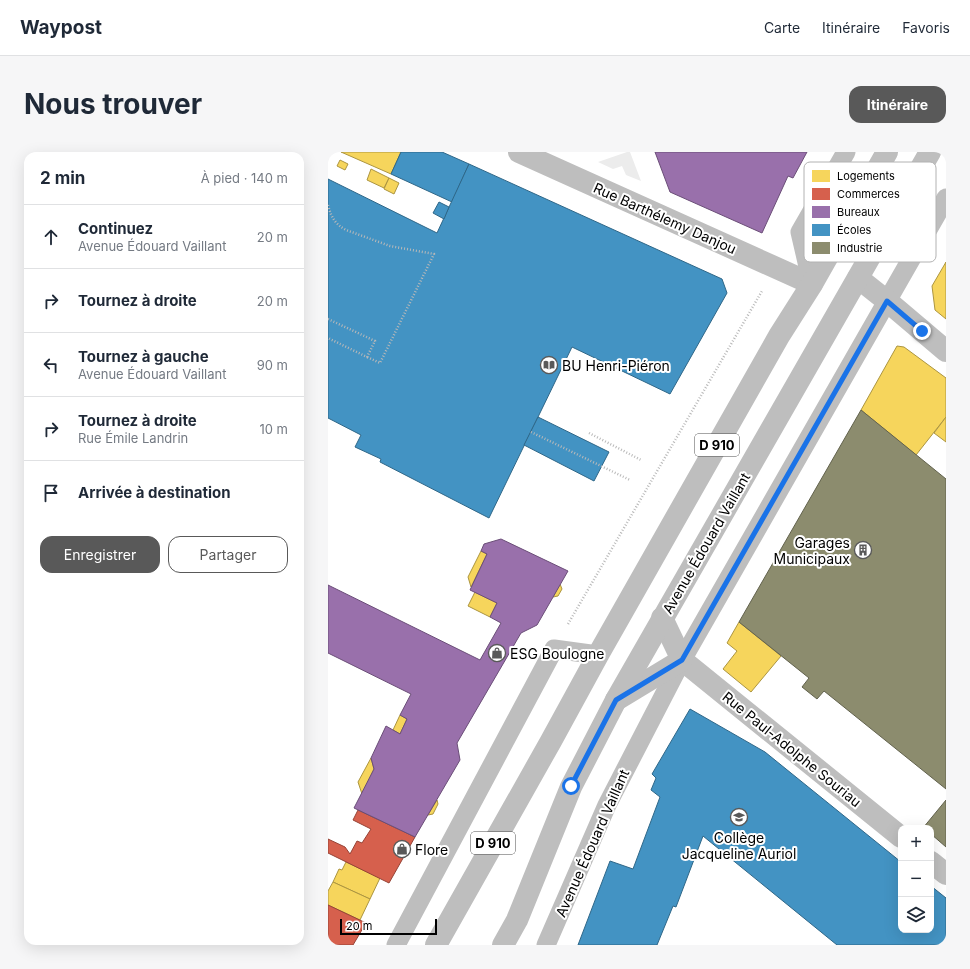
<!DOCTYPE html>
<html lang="fr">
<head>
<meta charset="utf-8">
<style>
	:root { --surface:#fff; --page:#f6f6f7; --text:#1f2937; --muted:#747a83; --line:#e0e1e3; --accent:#595959 }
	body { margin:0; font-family:Inter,sans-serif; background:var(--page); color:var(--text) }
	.controls { position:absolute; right:12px; bottom:12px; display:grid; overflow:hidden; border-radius:8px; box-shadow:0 4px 16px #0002 }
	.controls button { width:36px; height:36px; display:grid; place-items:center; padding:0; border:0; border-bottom:1px solid var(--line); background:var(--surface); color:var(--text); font:20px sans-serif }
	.scale { position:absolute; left:12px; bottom:10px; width:97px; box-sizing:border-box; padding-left:4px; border:2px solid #000; border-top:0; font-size:11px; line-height:14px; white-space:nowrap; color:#000; -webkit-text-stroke:3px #fff; paint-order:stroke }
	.stop { position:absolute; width:12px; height:12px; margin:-9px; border:3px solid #1a73e8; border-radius:50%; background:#fff }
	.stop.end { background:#1a73e8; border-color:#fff; box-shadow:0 1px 4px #0008 }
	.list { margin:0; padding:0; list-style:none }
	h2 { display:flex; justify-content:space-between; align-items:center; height:52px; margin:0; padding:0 16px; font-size:17px }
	h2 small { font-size:13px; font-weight:400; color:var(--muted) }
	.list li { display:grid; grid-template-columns:26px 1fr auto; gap:12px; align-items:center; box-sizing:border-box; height:64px; padding:0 16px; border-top:1px solid var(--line) }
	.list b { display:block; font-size:15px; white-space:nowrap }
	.list p { margin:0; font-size:13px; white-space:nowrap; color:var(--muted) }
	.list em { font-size:13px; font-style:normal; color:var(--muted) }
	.actions { display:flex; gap:8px; padding:12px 16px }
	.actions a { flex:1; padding:9px 0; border:1px solid var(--accent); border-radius:12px; text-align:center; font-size:14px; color:var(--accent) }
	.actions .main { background:var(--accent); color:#fff }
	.icon { flex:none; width:22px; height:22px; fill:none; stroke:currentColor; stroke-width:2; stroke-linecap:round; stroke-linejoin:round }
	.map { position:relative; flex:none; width:618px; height:793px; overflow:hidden; border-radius:12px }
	header { display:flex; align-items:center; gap:24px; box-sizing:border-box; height:56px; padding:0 20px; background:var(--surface); border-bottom:1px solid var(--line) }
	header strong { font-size:19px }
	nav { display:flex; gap:22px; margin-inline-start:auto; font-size:14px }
	.intro { display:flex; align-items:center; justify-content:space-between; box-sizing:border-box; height:96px; padding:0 24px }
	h1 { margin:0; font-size:28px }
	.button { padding:10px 18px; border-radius:12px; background:var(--accent); color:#fff; font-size:14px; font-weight:700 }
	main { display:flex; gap:24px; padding:0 24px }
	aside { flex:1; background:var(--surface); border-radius:12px; box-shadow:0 4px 16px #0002 }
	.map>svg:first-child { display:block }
</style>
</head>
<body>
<header>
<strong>Waypost</strong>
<nav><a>Carte</a><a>Itinéraire</a><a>Favoris</a></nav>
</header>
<div class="intro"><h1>Nous trouver</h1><a class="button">Itinéraire</a></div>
<main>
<aside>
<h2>2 min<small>À pied · 140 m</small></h2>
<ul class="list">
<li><svg class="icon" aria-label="ahead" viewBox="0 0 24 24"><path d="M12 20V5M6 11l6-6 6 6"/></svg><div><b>Continuez</b><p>Avenue Édouard Vaillant</p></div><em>20 m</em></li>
<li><svg class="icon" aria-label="right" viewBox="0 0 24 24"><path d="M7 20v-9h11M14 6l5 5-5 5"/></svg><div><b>Tournez à droite</b></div><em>20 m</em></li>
<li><svg class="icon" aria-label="left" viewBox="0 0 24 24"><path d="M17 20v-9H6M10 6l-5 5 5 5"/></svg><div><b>Tournez à gauche</b><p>Avenue Édouard Vaillant</p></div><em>90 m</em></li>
<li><svg class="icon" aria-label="right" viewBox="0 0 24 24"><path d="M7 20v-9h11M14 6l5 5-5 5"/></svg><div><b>Tournez à droite</b><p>Rue Émile Landrin</p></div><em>10 m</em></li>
<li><svg class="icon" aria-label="arrive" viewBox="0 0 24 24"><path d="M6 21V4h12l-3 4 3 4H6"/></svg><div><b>Arrivée à destination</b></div></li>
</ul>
<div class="actions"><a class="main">Enregistrer</a><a>Partager</a></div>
</aside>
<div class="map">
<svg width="618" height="793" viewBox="0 0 618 793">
	<rect width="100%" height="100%" fill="#fff"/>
	<polygon fill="#ececec" points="299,0 302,0 313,29 298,23 294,14 285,17 270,10"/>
	<g fill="#f6d55c" stroke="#ac9540">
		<polygon points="13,0 73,0 63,22"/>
		<polygon points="12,8 20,12 17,18 9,14"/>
		<polygon points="43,17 61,26 56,36 39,28"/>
		<polygon points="61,26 71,31 66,42 56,37"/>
		<polygon points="618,110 618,167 607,158 604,134"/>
		<polygon points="569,194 576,195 618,226 618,265 588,303 533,258"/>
		<polygon points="618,265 618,290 606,281"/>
		<polygon points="153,399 159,402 143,435 140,425"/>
		<polygon points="232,432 234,437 230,444 225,445"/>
		<polygon points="147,440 169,451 162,465 140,454"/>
		<polygon points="411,470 453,504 423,540 395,517 409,499 399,491"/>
		<polygon points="72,563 79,567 72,582 65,578"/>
		<polygon points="43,606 46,617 34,642 30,630"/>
		<polygon points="109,648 110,652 105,662 100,663"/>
		<polygon points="18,710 52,726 42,747 5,730 11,717 14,718"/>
		<polygon points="5,730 42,747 32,768 0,753 0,739"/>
	</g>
	<g fill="#d6604d" stroke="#964336">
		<polygon points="30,658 87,685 61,731 0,701 0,687 17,695 22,702 29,689 34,691 43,677 25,668"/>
		<polygon points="0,753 38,771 25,793 0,793"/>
	</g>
	<g fill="#9970ab" stroke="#6b4e78">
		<polygon points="327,0 479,0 465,26 460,24 434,81 342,40"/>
		<polygon points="173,387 240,419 209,473 193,481 129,591 132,608 87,685 26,656 46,617 43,606 58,574 72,582 79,567 72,563 83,542 0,501 0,433 152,508 173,471 162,465 169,451 142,438 159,402 153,399 156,392"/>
	</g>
	<g fill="#4393c3" stroke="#2f6788">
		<polygon points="73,0 114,0 141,12 124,50 63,22"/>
		<polygon points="141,12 394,127 399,141 342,242 244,195 161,366 52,310 53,307 27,295 33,283 0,266 0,27 109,81"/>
		<polygon points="111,50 121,55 116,67 105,61"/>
		<polygon points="210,265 281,300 266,329 196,293"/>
		<polygon points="362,557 437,600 573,710 573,778 603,778 603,734 618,746 618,793 509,793 375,684 348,755 345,754 329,793 250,793 282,709 305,717 332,645 323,638 328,626 324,622"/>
	</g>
	<g fill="#8c8c6e" stroke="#62624d">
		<polygon points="533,258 618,327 618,637 496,539 489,547 474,535 481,526 411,470"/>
		<polygon points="618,648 618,695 603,682 603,676 595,676"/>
	</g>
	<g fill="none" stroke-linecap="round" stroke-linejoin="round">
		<g stroke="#b9b9b9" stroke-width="2.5" stroke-dasharray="1 2" stroke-linecap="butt">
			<path d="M0 53C3 65 7 72 18 78L62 94 106 102 52 211 39 205"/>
			<polyline points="0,167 47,189 39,205 0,186"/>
			<polyline points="203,280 302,328"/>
			<polyline points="261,281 313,308"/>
			<polyline points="240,472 434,139"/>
		</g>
		<g stroke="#bebebe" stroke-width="19">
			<polyline points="484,132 472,80 518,0"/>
			<polyline points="68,793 226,497 270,503"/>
			<polyline points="218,793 279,653 354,508 618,46"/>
		</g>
		<g stroke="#bebebe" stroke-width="22">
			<polyline points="191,0 484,132"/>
			<polyline points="530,126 559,149 618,199"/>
			<polyline points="354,508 573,685"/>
			<polyline points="288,548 354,508 334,466"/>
			<polyline points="603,710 618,722"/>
		</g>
		<g stroke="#bebebe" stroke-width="22">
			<polyline points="108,793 223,589 270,503 451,184 484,132 559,0"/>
			<polyline points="175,793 189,768 243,635 288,548 602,0"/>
		</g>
	</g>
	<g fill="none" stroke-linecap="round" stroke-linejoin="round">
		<polyline stroke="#1a73e8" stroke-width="5" points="243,634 288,548 354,508 559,149 594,179"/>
	</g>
	<defs>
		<g id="library-ring" transform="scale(0.9)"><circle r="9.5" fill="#fff" stroke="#595959" stroke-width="1.5"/><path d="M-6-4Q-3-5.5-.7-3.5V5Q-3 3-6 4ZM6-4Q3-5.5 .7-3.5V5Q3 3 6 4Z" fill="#595959"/></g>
		<g id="building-ring" transform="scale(0.9)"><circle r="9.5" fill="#fff" stroke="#595959" stroke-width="1.5"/><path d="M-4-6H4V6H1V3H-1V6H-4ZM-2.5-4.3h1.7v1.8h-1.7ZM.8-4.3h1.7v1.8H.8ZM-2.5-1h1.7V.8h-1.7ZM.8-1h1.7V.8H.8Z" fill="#595959"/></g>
		<g id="shop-ring" transform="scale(0.9)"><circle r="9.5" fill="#fff" stroke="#595959" stroke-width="1.5"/><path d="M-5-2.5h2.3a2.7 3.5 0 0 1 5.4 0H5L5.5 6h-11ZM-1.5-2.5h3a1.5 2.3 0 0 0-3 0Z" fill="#595959"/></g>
		<g id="school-ring" transform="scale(0.9)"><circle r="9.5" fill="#fff" stroke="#595959" stroke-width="1.5"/><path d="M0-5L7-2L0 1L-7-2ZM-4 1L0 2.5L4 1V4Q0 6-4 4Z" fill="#595959"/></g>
	</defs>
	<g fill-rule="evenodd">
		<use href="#library-ring" x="221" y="213"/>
		<use href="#building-ring" x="535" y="398"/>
		<use href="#shop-ring" x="169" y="501"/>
		<use href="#school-ring" x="411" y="665"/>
		<use href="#shop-ring" x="74" y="697"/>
	</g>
	<g text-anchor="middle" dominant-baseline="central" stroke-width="4" stroke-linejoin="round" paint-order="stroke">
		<g fill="#fff" stroke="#4c4c4c" stroke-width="1">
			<rect x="367" y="282" width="44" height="22" rx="3"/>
			<rect x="143" y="680" width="44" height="22" rx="3"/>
		</g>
		<g font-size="13" font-weight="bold" fill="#000">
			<text x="389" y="293">D 910</text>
			<text x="165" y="691">D 910</text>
		</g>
		<g font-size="14" fill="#000" stroke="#fff">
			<text transform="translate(337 66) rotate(24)">Rue Barthélemy Danjou</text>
			<text transform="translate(378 391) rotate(-60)">Avenue Édouard Vaillant</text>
			<text transform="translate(464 597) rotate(39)">Rue Paul-Adolphe Souriau</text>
			<text transform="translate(264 691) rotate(-66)">Avenue Édouard Vaillant</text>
		</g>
		<g font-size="14" fill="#000" stroke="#fff" text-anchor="start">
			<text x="234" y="213">BU Henri-Piéron</text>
			<text x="522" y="390" text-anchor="end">Garages<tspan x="522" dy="16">Municipaux</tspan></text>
			<text x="182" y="501">ESG Boulogne</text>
			<text x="411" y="685" text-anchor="middle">Collège<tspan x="411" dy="16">Jacqueline Auriol</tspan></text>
			<text x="87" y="697">Flore</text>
		</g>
	</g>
	<rect x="476" y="10" width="132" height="100" rx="6" fill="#fff" stroke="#b2b2b2" stroke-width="1"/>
	<rect x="484" y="18" width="18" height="12" fill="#f6d55c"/>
	<rect x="484" y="36" width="18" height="12" fill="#d6604d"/>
	<rect x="484" y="54" width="18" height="12" fill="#9970ab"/>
	<rect x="484" y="72" width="18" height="12" fill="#4393c3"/>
	<rect x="484" y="90" width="18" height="12" fill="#8c8c6e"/>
	<g font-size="11" fill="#000">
		<text x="509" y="28">Logements</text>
		<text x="509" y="46">Commerces</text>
		<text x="509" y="64">Bureaux</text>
		<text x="509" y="82">Écoles</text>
		<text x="509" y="100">Industrie</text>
	</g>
</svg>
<div class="controls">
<button>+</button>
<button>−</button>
<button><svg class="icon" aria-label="layers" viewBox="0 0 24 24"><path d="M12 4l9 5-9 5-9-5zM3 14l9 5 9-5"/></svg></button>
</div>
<div class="scale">20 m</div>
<div class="stop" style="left:243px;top:634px"></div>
<div class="stop end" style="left:594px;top:179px"></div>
</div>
</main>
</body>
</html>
